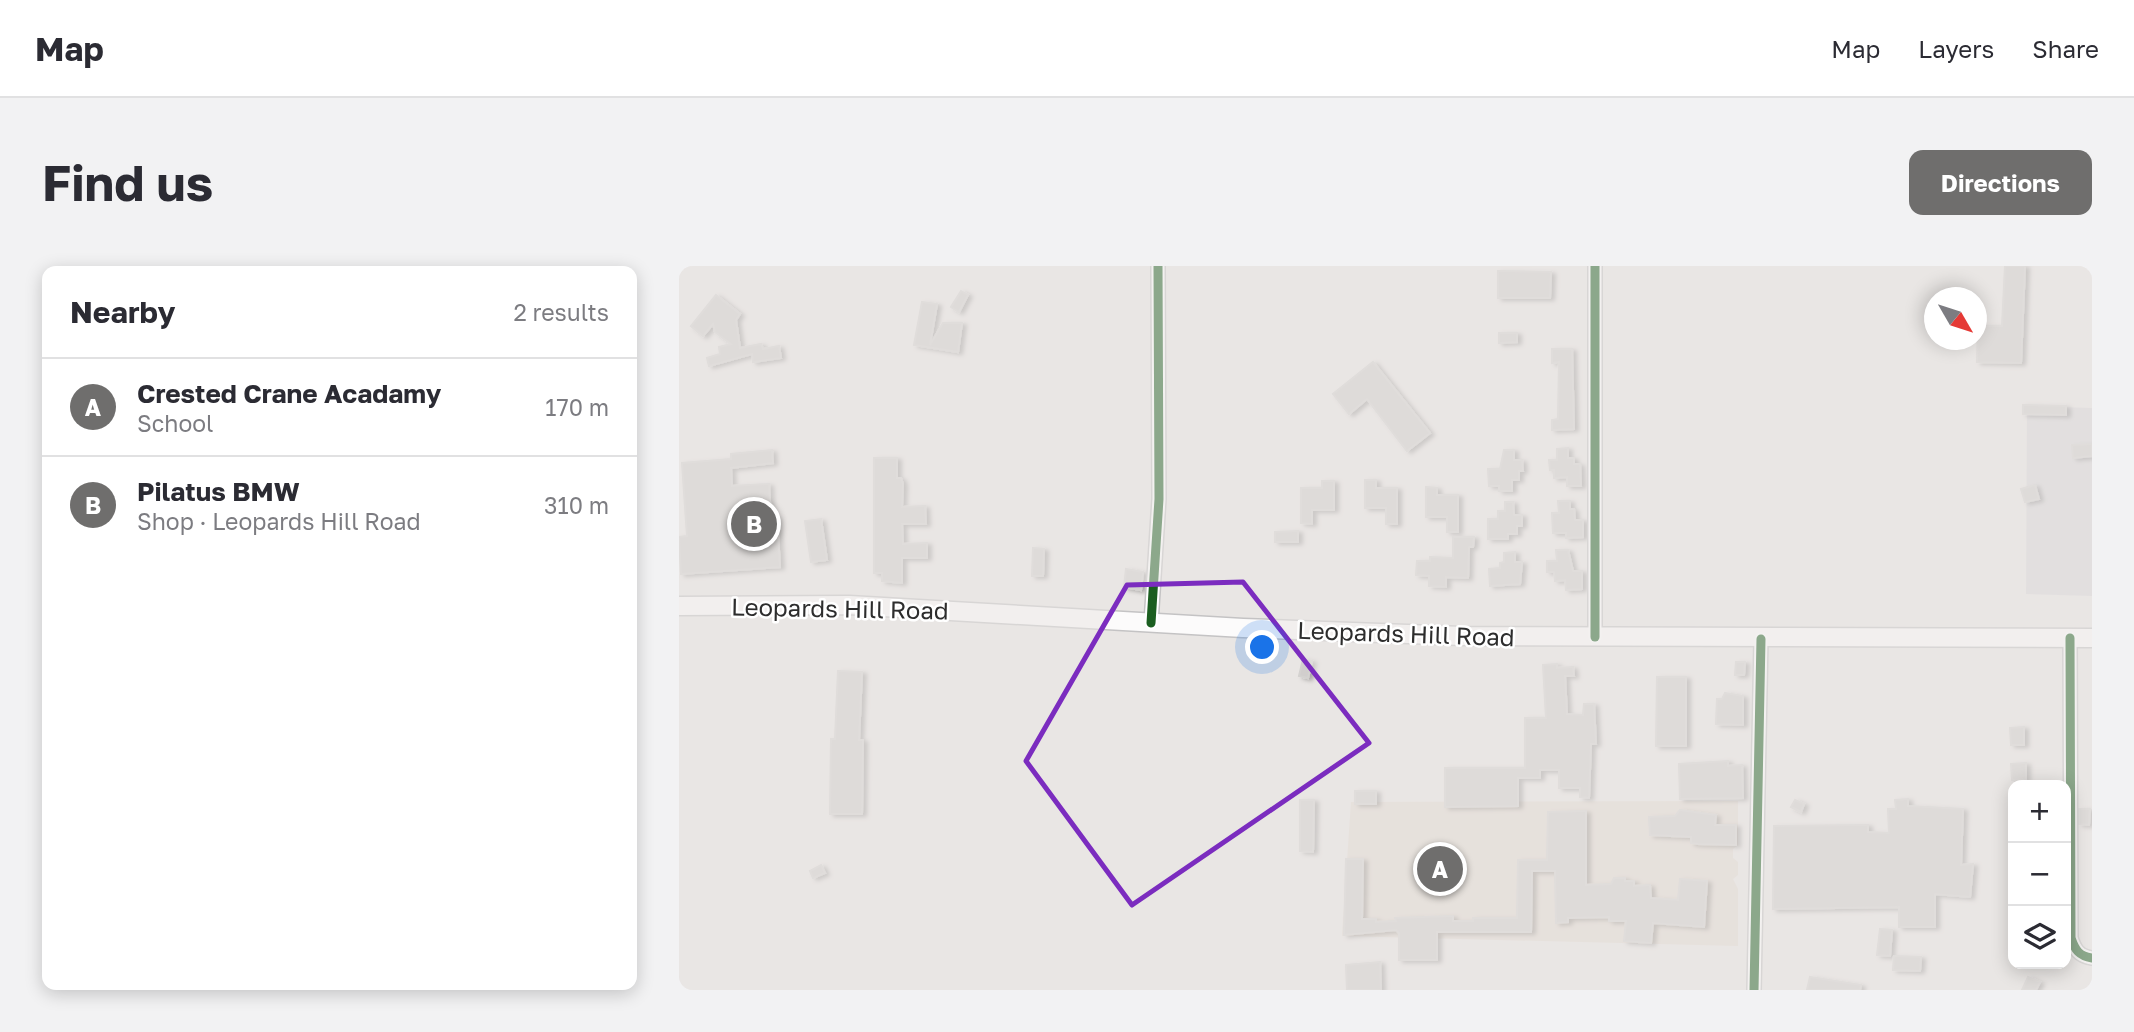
<!DOCTYPE html>
<html lang="en">
<head>
<meta charset="utf-8">
<style>
	:root { --surface:#fff; --page:#f2f2f3; --text:#2b2b33; --muted:#7c7c81; --line:#e1e1e2; --accent:#6f6e6d }
	body { margin:0; font-family:"Golos Text",sans-serif; background:var(--page); color:var(--text) }
	.controls { position:absolute; right:21px; bottom:21px; display:grid; overflow:hidden; border-radius:14px; box-shadow:0 4px 18px #0003 }
	.controls button { width:63px; height:63px; display:grid; place-items:center; padding:0; border:0; border-bottom:2px solid var(--line); background:var(--surface); color:var(--text); font:35px sans-serif }
	.compass { position:absolute; left:1245px; top:21px; width:63px; height:63px; border-radius:50%; background:var(--surface); box-shadow:0 4px 18px #0003; rotate:129deg }
	.you { position:absolute; left:584px; top:382px; width:24px; height:24px; margin:-18px; border:5px solid #fff; border-radius:50%; background:#1a73e8; box-shadow:0 0 0 10px #1a73e833 }
	.badge { display:grid; place-items:center; width:46px; height:46px; border-radius:50%; background:var(--accent); color:#fff; font-size:23px; font-weight:700 }
	.pin { position:absolute; translate:-50% -50%; border:4px solid #fff; box-shadow:0 2px 7px #0006 }
	.list { margin:0; padding:0; list-style:none }
	h2 { display:flex; justify-content:space-between; align-items:center; height:91px; margin:0; padding:0 28px; font-size:30px }
	h2 small { font-size:23px; font-weight:400; color:var(--muted) }
	.list li { display:grid; grid-template-columns:46px 1fr auto; gap:21px; align-items:center; box-sizing:border-box; height:98px; padding:0 28px; border-top:2px solid var(--line) }
	.list b { display:block; font-size:26px; white-space:nowrap }
	.list p { margin:0; font-size:23px; white-space:nowrap; color:var(--muted) }
	.list em { font-size:23px; font-style:normal; color:var(--muted) }
	.icon { flex:none; width:38px; height:38px; fill:none; stroke:currentColor; stroke-width:2; stroke-linecap:round; stroke-linejoin:round }
	.map { position:relative; flex:none; width:1413px; height:724px; overflow:hidden; border-radius:14px }
	header { display:flex; align-items:center; gap:42px; box-sizing:border-box; height:98px; padding:0 35px; background:var(--surface); border-bottom:2px solid var(--line) }
	header strong { font-size:33px }
	nav { display:flex; gap:38px; margin-inline-start:auto; font-size:24px }
	.intro { display:flex; align-items:center; justify-content:space-between; box-sizing:border-box; height:168px; padding:0 42px }
	h1 { margin:0; font-size:49px }
	.button { padding:18px 32px; border-radius:14px; background:var(--accent); color:#fff; font-size:24px; font-weight:700 }
	main { display:flex; gap:42px; padding:0 42px }
	aside { flex:1; background:var(--surface); border-radius:14px; box-shadow:0 4px 18px #0003 }
	.map>svg:first-child { display:block }
</style>
</head>
<body>
<header>
<strong>Map</strong>
<nav><a>Map</a><a>Layers</a><a>Share</a></nav>
</header>
<div class="intro"><h1>Find us</h1><a class="button">Directions</a></div>
<main>
<aside>
<h2>Nearby<small>2 results</small></h2>
<ul class="list">
<li><span class="badge">A</span><div><b>Crested Crane Acadamy</b><p>School</p></div><em>170 m</em></li>
<li><span class="badge">B</span><div><b>Pilatus BMW</b><p>Shop · Leopards Hill Road</p></div><em>310 m</em></li>
</ul>
</aside>
<div class="map">
<svg width="1413" height="724" viewBox="0 0 1413 724">
	<defs>
		<filter id="shadow"><feDropShadow dx="4" dy="2" stdDeviation="2" flood-color="#0004"/></filter>
	</defs>
	<rect width="100%" height="100%" fill="#e9e6e4"/>
	<polygon fill="#dad8da" points="1348,140 1413,142 1413,330 1347,328"/>
	<polygon fill="#e3dbd3" points="1059,535 1059,579 1054,583 1054,592 1059,596 1059,609 1054,613 1059,623 1059,680 663,670 672,536"/>
	<g fill="#d1cecd" stroke="#d4d2d0" stroke-width="2" filter="url(#shadow)">
		<polygon points="1326,0 1346,0 1342,97 1298,96 1299,60 1323,60"/>
		<polygon points="819,5 872,6 871,32 819,32"/>
		<polygon points="282,25 289,29 280,46 272,41"/>
		<polygon points="37,29 61,48 57,54 61,82 82,78 84,83 100,80 102,92 74,96 73,88 30,100 28,92 41,88 40,81 52,78 36,66 34,58 24,70 12,60"/>
		<polygon points="243,36 258,38 251,79 264,57 283,57 279,86 235,79"/>
		<polygon points="820,67 838,67 838,76 820,77"/>
		<polygon points="873,83 893,83 895,163 873,164 873,154 879,153 880,96 873,97"/>
		<polygon points="694,96 751,167 728,185 688,133 670,148 654,128"/>
		<polygon points="1344,139 1387,140 1387,149 1344,148"/>
		<polygon points="1413,178 1413,190 1394,192 1393,179"/>
		<polygon points="889,182 889,192 895,192 895,198 901,198 902,220 888,220 888,211 875,212 875,204 871,204 870,194 878,194 878,183"/>
		<polygon points="93,184 94,197 52,202 53,220 90,218 92,252 98,251 101,301 2,308 0,271 8,270 3,197 52,193 52,188"/>
		<polygon points="825,184 835,184 835,194 843,194 844,205 840,205 840,214 833,214 833,225 820,225 820,220 810,220 809,203 821,203"/>
		<polygon points="195,192 218,192 218,212 222,212 224,218 223,241 246,240 247,258 223,258 224,278 248,277 248,292 223,292 223,317 203,315 203,307 195,307"/>
		<polygon points="686,214 697,214 697,222 718,222 718,258 707,258 707,242 686,242"/>
		<polygon points="643,215 655,215 655,244 633,244 633,258 622,257 622,222 643,222"/>
		<polygon points="1356,219 1360,233 1346,236 1342,223"/>
		<polygon points="747,221 758,222 758,229 779,229 779,266 768,266 768,251 747,251"/>
		<polygon points="879,235 891,235 891,243 895,243 896,254 904,254 904,271 887,272 887,267 874,267 873,247 880,247"/>
		<polygon points="826,236 834,236 835,249 843,249 843,260 838,260 838,268 829,268 829,273 809,273 809,253 819,253 819,245 826,245"/>
		<polygon points="142,253 148,294 132,296 126,255"/>
		<polygon points="619,265 619,276 596,276 596,266"/>
		<polygon points="774,271 795,271 794,281 790,281 789,312 767,311 767,321 750,320 750,310 737,309 738,295 751,295 751,291 774,292"/>
		<polygon points="354,282 365,283 364,310 353,310"/>
		<polygon points="877,284 889,284 894,305 903,305 903,323 887,324 886,314 876,315 875,306 868,306 868,295 878,295"/>
		<polygon points="836,286 836,296 843,296 841,318 811,320 810,303 821,302 821,297 825,296 825,287"/>
		<polygon points="447,303 464,306 462,324 445,321"/>
		<polygon points="624,393 633,395 629,412 620,410"/>
		<polygon points="1057,396 1066,396 1065,409 1056,409"/>
		<polygon points="878,398 878,402 894,401 895,410 886,410 888,448 904,449 905,438 915,438 917,478 912,478 910,532 901,531 901,522 880,522 880,504 861,504 861,512 839,512 839,540 766,541 766,502 846,502 846,452 867,452 864,399"/>
		<polygon points="159,405 183,406 180,474 184,474 183,548 151,548 152,473 156,473"/>
		<polygon points="978,411 1007,411 1007,480 977,480"/>
		<polygon points="1046,427 1064,430 1064,459 1037,458 1038,433 1043,433"/>
		<polygon points="1345,461 1345,479 1332,479 1331,462"/>
		<polygon points="1049,495 1049,500 1063,499 1064,532 1001,533 1000,498"/>
		<polygon points="1347,497 1347,513 1333,514 1332,498"/>
		<rect x="676" y="525" width="21" height="13"/>
		<polygon points="1229,533 1229,540 1284,543 1282,599 1294,598 1291,631 1256,628 1256,661 1220,661 1220,641 1094,643 1095,560 1189,559 1189,566 1210,567 1209,543 1217,543 1216,534"/>
		<polygon points="621,534 635,534 634,586 621,585"/>
		<polygon points="1116,534 1125,538 1122,546 1112,541"/>
		<polygon points="1400,543 1411,543 1410,559 1400,558"/>
		<polygon points="1001,544 1037,549 1036,559 1057,559 1057,579 1019,578 1012,577 1012,571 971,569 970,551 996,550"/>
		<polygon points="907,545 907,619 932,618 935,612 946,612 946,615 955,615 955,620 971,619 972,632 999,634 1001,613 1028,615 1025,661 974,657 972,677 945,675 947,655 930,655 930,651 889,652 889,656 877,657 876,605 853,605 852,666 758,666 758,694 720,694 720,667 717,664 665,669 667,593 684,593 683,653 697,653 697,656 717,655 716,652 774,650 774,655 794,655 794,652 838,652 839,594 868,594 869,546"/>
		<polygon points="142,599 146,607 134,612 131,605"/>
		<polygon points="1201,663 1213,664 1211,690 1198,689"/>
		<polygon points="1215,690 1242,691 1241,705 1214,704"/>
		<polygon points="701,696 702,724 668,724 667,699"/>
		<polygon points="1131,711 1182,719 1181,724 1128,724"/>
		<polygon points="1349,711 1361,716 1357,724 1343,724"/>
	</g>
	<g fill="none" stroke-linecap="round" stroke-linejoin="round">
		<g stroke="#c4c3c4" stroke-width="16">
			<g id="minor">
				<polyline points="916,0 916,371"/>
				<polyline points="472,357 480,233 479,0"/>
				<path d="M1391 372 1392 672C1396 684 1400 690 1413 692"/>
				<polyline points="1075,724 1082,373"/>
			</g>
		</g>
		<g stroke="#c4c3c4" stroke-width="21">
			<polyline id="secondary" points="0,340 170,339 564,362 784,370 1413,372"/>
		</g>
		<use href="#minor" stroke="#fcfbfb" stroke-width="12"/>
		<use href="#secondary" stroke="#fcfbfb" stroke-width="18"/>
		<g stroke="#fff" stroke-width="13">
			<g id="cycleway">
				<polyline points="916,0 916,371"/>
				<polyline points="472,357 480,233 479,0"/>
				<path d="M1391 372 1392 672C1396 684 1400 690 1413 692"/>
				<polyline points="1075,724 1082,373"/>
			</g>
		</g>
		<use href="#cycleway" stroke="#1b5e20" stroke-width="9"/>
	</g>
	<path d="M0 0H1413V724H0ZM564 316 690 477 453 639 347 495 448 319Z" fill="#e9e6e4" fill-opacity=".55" fill-rule="evenodd"/>
	<path fill="none" stroke="#7b2cbf" stroke-width="5" stroke-linejoin="round" d="M564 316 690 477 453 639 347 495 448 319Z"/>
	<g text-anchor="middle" dominant-baseline="central" stroke-width="5" stroke-linejoin="round" paint-order="stroke">
		<g font-size="24" fill="#2d2d2d" stroke="#fff">
			<text transform="translate(161 342) rotate(1)">Leopards Hill Road</text>
			<text transform="translate(727 367) rotate(2)">Leopards Hill Road</text>
		</g>
	</g>
</svg>
<div class="controls">
<button>+</button>
<button>−</button>
<button><svg class="icon" aria-label="layers" viewBox="0 0 24 24"><path d="M12 4l9 5-9 5-9-5zM3 14l9 5 9-5"/></svg></button>
</div>
<svg class="compass" viewBox="-18 -18 36 36"><path d="M0-13l5 13h-10z" fill="#e53935"/><path d="M0 13l5-13h-10z" fill="#7c7c81"/></svg>
<div class="you"></div>
<div class="pin badge" style="left:761px;top:603px">A</div>
<div class="pin badge" style="left:75px;top:258px">B</div>
</div>
</main>
</body>
</html>
